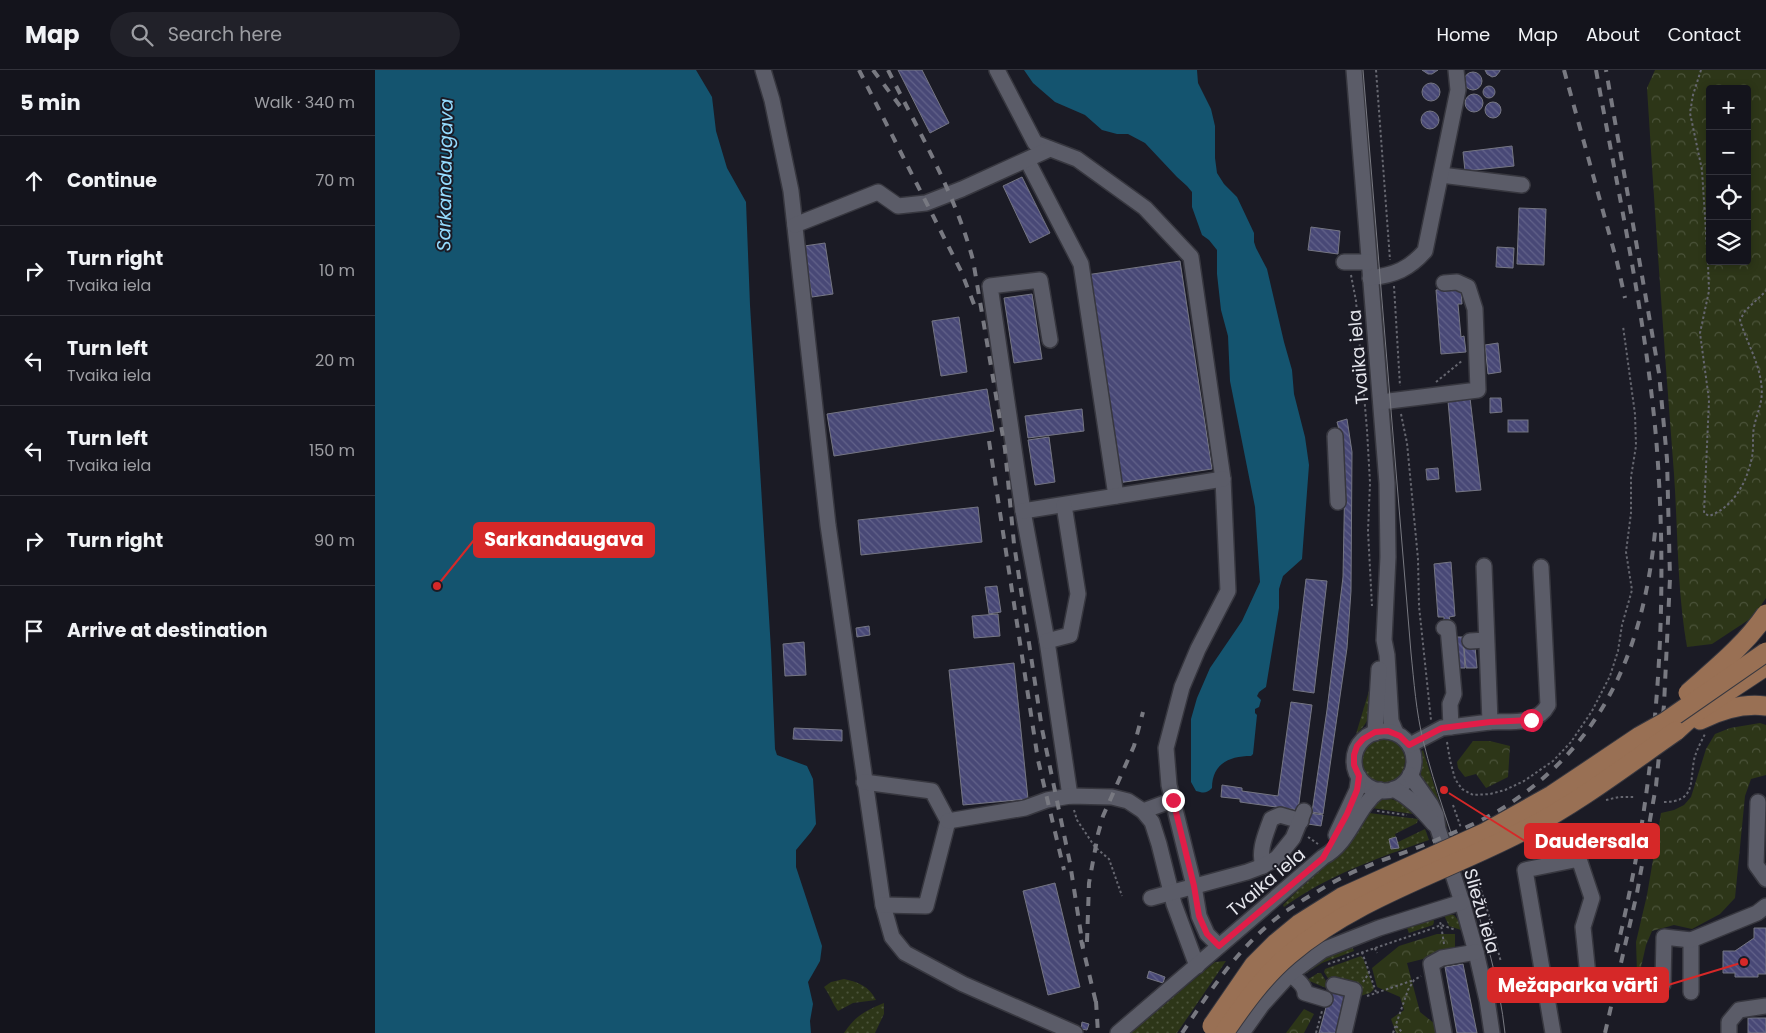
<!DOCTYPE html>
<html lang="en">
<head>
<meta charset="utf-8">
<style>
	:root { --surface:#14141c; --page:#212129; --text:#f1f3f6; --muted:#9d9ea3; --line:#33333b }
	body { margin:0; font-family:Poppins,sans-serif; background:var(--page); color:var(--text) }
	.controls { position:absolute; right:15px; top:15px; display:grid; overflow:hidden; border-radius:5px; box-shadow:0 2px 8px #0003 }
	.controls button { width:45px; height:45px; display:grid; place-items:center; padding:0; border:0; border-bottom:1px solid var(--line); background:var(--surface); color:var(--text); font:25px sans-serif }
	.stop { position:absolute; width:15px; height:15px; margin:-11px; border:4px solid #e11d48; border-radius:50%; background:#fff }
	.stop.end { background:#e11d48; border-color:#fff; box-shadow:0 1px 5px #0008 }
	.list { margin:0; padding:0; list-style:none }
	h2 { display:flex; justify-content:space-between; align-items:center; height:65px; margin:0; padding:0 20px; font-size:21px }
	h2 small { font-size:16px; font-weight:400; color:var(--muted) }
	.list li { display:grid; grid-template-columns:32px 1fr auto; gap:15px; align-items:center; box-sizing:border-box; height:90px; padding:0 20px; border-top:1px solid var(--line) }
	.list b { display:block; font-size:19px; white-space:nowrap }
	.list p { margin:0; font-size:16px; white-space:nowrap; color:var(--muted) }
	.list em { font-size:16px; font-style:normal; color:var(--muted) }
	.icon { flex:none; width:28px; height:28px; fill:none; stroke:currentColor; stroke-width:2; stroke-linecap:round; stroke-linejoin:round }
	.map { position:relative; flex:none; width:1391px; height:963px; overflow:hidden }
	header { display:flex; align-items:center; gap:30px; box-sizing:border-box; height:70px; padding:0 25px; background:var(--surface); border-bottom:1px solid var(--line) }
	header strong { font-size:24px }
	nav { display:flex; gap:28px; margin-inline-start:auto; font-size:18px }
	.search { width:350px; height:45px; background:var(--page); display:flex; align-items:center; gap:12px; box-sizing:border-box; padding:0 18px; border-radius:28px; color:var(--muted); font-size:19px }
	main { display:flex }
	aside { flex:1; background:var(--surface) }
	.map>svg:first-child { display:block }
</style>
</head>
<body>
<header>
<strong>Map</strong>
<div class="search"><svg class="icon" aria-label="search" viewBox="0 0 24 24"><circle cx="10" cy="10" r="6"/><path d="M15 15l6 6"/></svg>Search here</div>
<nav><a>Home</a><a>Map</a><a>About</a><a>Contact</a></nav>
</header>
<main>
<aside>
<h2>5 min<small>Walk · 340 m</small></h2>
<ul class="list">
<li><svg class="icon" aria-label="ahead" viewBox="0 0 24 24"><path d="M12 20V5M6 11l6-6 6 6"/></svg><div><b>Continue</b></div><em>70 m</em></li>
<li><svg class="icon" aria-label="right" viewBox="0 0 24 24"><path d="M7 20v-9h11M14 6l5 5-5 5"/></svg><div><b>Turn right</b><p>Tvaika iela</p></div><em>10 m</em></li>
<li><svg class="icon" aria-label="left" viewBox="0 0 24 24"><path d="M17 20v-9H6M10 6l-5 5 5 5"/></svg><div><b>Turn left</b><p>Tvaika iela</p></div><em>20 m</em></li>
<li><svg class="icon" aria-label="left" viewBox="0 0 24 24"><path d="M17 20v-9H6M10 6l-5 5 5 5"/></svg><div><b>Turn left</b><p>Tvaika iela</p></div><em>150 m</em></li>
<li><svg class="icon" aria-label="right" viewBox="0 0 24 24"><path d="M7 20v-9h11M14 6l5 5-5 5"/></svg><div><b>Turn right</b></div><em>90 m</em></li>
<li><svg class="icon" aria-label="arrive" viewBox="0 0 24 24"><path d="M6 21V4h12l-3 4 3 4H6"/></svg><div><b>Arrive at destination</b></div></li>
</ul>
</aside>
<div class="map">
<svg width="1391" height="963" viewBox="0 0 1391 963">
	<defs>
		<pattern id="grass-dots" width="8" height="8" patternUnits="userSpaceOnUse" patternTransform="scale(1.25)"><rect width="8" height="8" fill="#2d3618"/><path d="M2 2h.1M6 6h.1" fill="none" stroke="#4b533a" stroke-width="1.8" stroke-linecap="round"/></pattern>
		<pattern id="forest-crowns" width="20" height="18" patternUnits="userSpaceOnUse" patternTransform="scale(1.25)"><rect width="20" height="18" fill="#2d3618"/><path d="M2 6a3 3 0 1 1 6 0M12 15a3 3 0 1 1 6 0" fill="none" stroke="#4b533a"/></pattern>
		<pattern id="building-back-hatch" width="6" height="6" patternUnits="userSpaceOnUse" patternTransform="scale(1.25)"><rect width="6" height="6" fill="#484876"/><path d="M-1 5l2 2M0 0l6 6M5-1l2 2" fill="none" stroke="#62628a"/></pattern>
	</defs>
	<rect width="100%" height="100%" fill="#1b1b25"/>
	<g fill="url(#grass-dots)">
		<path d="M996 614C997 621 995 624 995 630 993 647 995 652 981 664Z"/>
		<circle cx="1008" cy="691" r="22"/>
		<polygon points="1048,680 1072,756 1070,756 1063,736 1048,713 1046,706 1046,682"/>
		<polygon points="1016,729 1026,732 1038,744 997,738 1005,730"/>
		<path d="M994 743 1043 749 1042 753 1020 764 1021 767 1014 769 1016 779 1024 778 1023 772 1050 759 1054 770C1003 788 953 805 909 837L908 835 926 817 963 785Z"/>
		<polygon points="1068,843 1079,845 1087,855 1089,861 1074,856"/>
		<polygon points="1058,846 1059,852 1058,855 1034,863 1032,858"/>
		<polygon points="977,876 979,881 947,893 927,906 926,903 950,887"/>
		<polygon points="986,886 988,888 999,919 995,923 985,926 982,919 956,913 949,902 950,899"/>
		<polygon points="851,891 802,963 755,963 840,892"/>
		<polygon points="943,903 946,903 951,911 951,918 932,910"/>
		<path d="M469 909C483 912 494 916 501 930L478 933 463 941C457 933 455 925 449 917L456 912Z"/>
		<path d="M509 933V944L500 963H469C480 946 490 941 509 933Z"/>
	</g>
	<g fill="url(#forest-crowns)" fill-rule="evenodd">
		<path d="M1280 0H1391V528L1378 547 1337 574 1312 577C1302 520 1303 462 1299 404 1289 275 1280 147 1272 18ZM1335 19H1372V191H1335Z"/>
		<polygon points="1385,653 1391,655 1391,705 1376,709 1370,726 1360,828 1345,844 1317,859 1299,855 1277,861 1271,875 1265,902 1262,902 1261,872 1272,825 1286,743 1299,740 1309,735 1316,727 1331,679 1340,664 1355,658"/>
		<polygon points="1098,671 1115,671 1135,676 1133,707 1111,718 1101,704 1090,707 1083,698 1082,692"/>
		<polygon points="1062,864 1080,864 1080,881 1032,893 1045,942 1060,954 1062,963 1021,963 1016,949 1029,940 1025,927 1002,917 997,898 1024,876"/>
		<polygon points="929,939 939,944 929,963 911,963"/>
	</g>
	<g fill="#14546f">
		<polygon points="0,0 321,0 337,27 341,61 352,98 371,132 375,235 396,580 400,679 402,685 432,696 438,709 441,754 436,762 421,780 421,797 447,876 445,891 433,912 438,934 435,951 436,963 0,963"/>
		<path d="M649 0H822L823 13 836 39 840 56V88L842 103 849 114 862 127 879 163V172L881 178 892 199 909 272 917 300 919 324 930 367 934 395 927 489 908 506 904 519V538L891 617 884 622 882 626 886 630 884 637 880 639V643L882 645 878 684 876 686C854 686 837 694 837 718 831 724 828 723 821 721L816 712V649L822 628 835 598 867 551 885 512 880 437 855 311 853 266 846 240 842 204V180L834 170 827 165 817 137V122L812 116 802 107 770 73 753 64H742L727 60 710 45 680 32 658 13Z"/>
	</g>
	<g fill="url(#building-back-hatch)" stroke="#757683">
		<polygon points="523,0 547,0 574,53 555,63"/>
		<polygon points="1047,0 1063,0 1057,4 1053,4"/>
		<polygon points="1110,0 1125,0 1125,1 1121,6 1117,7 1112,4"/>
		<circle cx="1098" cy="11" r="9"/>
		<circle cx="1056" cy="22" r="9"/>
		<circle cx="1114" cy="22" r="6"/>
		<circle cx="1099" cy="33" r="9"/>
		<circle cx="1118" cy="40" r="8"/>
		<circle cx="1055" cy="50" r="9"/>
		<polygon points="1137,76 1139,96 1090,101 1088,82"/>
		<polygon points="647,107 675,163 655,173 628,116"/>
		<polygon points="1144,138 1171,139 1169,195 1142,194"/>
		<polygon points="936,157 965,161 963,184 933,180"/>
		<polygon points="450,173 458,224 437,227 429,176"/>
		<polygon points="1122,177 1139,178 1138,198 1121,197"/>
		<polygon points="805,191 837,399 743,413 711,205"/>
		<polygon points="1086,218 1087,234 1083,234 1086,267 1089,266 1091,282 1066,284 1061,220"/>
		<polygon points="657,224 667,289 639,293 629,228"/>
		<polygon points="584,247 592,302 566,306 557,251"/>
		<polygon points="1123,273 1126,302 1113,304 1110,275"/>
		<polygon points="612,319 619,361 459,386 452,344"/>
		<polygon points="1095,328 1106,420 1081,422 1073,331"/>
		<polygon points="1115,328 1126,328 1127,342 1115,343"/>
		<polygon points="707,339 709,361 653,368 650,346"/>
		<polygon points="972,349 977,382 976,521 972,578 948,744 937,742 952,640 968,507 970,402 968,375 962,352"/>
		<rect x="1133" y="350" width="20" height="12"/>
		<polygon points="674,367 680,412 660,415 653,370"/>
		<polygon points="1063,398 1064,409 1052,410 1051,399"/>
		<polygon points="603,437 607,472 486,485 483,450"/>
		<polygon points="1076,492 1080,546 1074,547 1075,550 1069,550 1069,547 1063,547 1059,494"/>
		<polygon points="931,509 952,511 939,623 918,620"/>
		<polygon points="622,516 626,542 614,544 610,517"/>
		<polygon points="623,544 625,566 599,568 597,546"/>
		<polygon points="494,556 495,565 482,567 481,558"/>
		<polygon points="1079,567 1088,567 1090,598 1081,598"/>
		<polygon points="429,572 431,605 410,606 408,574"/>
		<polygon points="1089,577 1100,577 1102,598 1091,598"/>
		<polygon points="639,593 653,729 588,735 574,600"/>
		<polygon points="916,632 937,635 923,740 865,732 865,729 846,727 847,715 867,718 867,721 903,726"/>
		<polygon points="419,658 467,660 467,671 418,669"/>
		<polygon points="935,743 948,745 946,756 933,754"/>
		<polygon points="1021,767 1024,778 1016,779 1014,769"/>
		<polygon points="680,813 705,917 673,925 648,821"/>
		<polygon points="1379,858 1391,858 1391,904 1383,904 1383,907 1360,907 1360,903 1348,903 1348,881 1360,881 1379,868"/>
		<polygon points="1088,894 1102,963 1082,963 1070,897"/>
		<polygon points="774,901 790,907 788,913 772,908"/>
		<polygon points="956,919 974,924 963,963 944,963"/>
		<rect x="1373" y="948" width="18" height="15"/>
		<polygon points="707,952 714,954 712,960 706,959"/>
	</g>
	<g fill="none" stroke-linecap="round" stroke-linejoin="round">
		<g stroke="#37373f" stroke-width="18">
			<g id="minor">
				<polyline points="388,0 397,30 416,121 453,455 508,835 517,867 530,883 588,914 700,963"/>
				<polyline points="622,0 660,73 702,89 770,138 816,187 848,409 853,521 823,579 807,617 791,678 794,715 819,816 824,846 832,864 844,876"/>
				<polyline points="979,0 1012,413 1013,487 1009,570 1012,585 1016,651 1021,663"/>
				<polyline points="652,90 706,194 741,426"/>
				<polyline points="1066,105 1147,115"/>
				<polyline points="420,155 503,122 523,136 551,133 587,119 675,79"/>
				<polyline points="969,192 994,192"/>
				<path d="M995 208C1020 205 1034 199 1050 181L1083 20 1081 0"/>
				<polyline points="675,270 665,210 615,216 648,441 672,571 695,726"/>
				<polyline points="1006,332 1103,320 1100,239 1093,217 1082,212 1069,213"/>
				<polyline points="960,366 963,432"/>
				<polyline points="648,441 848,409"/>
				<polyline points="1069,558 1073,558 1079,624 1075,634 1076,657"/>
				<polyline points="672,571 695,565 703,524 689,435"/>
				<polyline points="1095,571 1111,570"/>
				<path d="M1115 652C1135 651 1162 656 1173 635L1166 497"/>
				<circle cx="1009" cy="691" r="30"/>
				<polyline points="1000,663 1004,599"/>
				<polyline points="1035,675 1067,658 1115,652 1109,496"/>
				<polyline points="1035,705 1056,735 1061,745 1063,759 1087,832 1101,882 1112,930 1117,963"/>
				<polyline points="489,712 557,721 573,751 551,836 508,835"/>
				<path d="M1019 719C1036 728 1047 740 1059 754"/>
				<polyline points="1383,732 1381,795 1391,809"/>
				<polyline points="768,741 798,730"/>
				<polyline points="573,751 650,738 672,730 695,726 737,727 753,731 768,741 777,752 784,774 799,834 822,896"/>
				<polyline points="961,765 982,720 984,707"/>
				<path d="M888 796C883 780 891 764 896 749L905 745 926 751"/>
				<polyline points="776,828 872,802 888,796 902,788 918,768 929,741"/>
				<polyline points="1316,870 1316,922"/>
				<path d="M915 904C921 909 930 915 930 923L950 929"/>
				<polyline points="1288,914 1289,867 1316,870 1382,843 1391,836"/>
				<polyline points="959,915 979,920 969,963"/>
				<path d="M743 963 948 787C976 772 980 738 1005 720"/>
				<polyline points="867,963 887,935 915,904 948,880 1004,858 1087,832"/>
				<polyline points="1069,963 1056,894 1067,888 1101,882"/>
				<polyline points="1178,963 1150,800 1204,789 1217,828 1208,857 1214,915"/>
				<polyline points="1354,963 1354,952 1364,940 1391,936"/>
			</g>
		</g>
		<g stroke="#37373f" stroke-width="21">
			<g id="major">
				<path d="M1325 650C1345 640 1368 633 1391 636"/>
				<polyline points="1301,661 1323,641 1391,596"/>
			</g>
		</g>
		<g stroke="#666770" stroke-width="2" stroke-dasharray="2.5 2.5" stroke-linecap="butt">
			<polyline points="1001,0 1015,190"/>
			<path d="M1326 0 1318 25 1315 43 1327 100 1333 194 1334 221 1325 263 1334 330 1329 443 1334 446C1359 437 1372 412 1377 387 1379 377 1377 367 1379 357 1383 339 1389 331 1386 312 1383 290 1371 271 1365 250L1370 241 1391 221"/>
			<polyline points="976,205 981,231 992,360 995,413 993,461 997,536"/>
			<polyline points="1019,216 1025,316"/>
			<polyline points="1061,312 1088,290"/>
			<polyline points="1026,344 1032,373 1043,489 1044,536 1056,650"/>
			<polyline points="1072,672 1075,690 1080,709 1087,719 1098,725 1115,724 1130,720 1149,711 1178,691 1196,672 1217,641 1235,606 1243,581 1247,555 1257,520 1251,482 1256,443 1256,407 1261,376 1260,344 1248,256"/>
			<polyline points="1231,730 1244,727 1259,727"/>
			<path d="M1289 732C1320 732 1315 713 1319 690 1321 681 1326 672 1330 664"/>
			<polyline points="1078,735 1086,758"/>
			<polyline points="699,740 702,750 720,777 734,789 747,826"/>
			<polyline points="1002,741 1032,745"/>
			<polyline points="933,767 943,774"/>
			<polyline points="1100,801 1112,839 1126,892"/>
			<polyline points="1069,874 1066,855 1081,860"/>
			<polyline points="1000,878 1002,883"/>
			<polyline points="987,882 1001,922"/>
			<polyline points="953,894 1056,859 1066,855 1065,852"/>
			<polyline points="988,912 994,903"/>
			<polyline points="992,926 1039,910"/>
			<polyline points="1021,956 1028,963"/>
			<polyline points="941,963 947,941"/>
			<polyline points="1018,963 1033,920 1039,910 1046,906"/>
		</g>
		<use href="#minor" stroke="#5b5c68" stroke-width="15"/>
		<use href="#major" stroke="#997054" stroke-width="19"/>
		<path stroke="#787981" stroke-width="1" d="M988 0 1036 583C1039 612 1041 641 1048 670 1072 768 1119 861 1130 963"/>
		<g stroke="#787981" stroke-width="4" stroke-dasharray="9 9" stroke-linecap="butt">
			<polyline points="484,0 586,201 602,242"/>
			<polyline points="498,0 528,40"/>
			<path d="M513 0C544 62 580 123 598 190L630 379 639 474 667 659 695 793 708 877"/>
			<polyline points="1189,0 1242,192 1250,228"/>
			<path d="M1221 0C1243 122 1270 244 1281 367 1295 539 1282 715 1241 883"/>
			<polyline points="614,371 663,690 689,800"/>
			<polyline points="706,870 722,937"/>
			<polyline points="712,872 714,813 723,764 728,746 759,676 768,642"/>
			<polyline points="721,931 723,963"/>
			<path d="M807 963C835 921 863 878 903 847 911 840 920 836 928 830 948 818 967 806 988 798 1011 788 1036 781 1059 771 1085 760 1113 749 1137 732 1232 668 1269 573 1280 462"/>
			<polyline points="1230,963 1262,823 1281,716 1289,635 1295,508 1292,389 1284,303 1231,0"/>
		</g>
		<g stroke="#37373f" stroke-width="21" stroke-linecap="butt">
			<g id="major-bridge">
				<path d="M1313 623C1341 598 1370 575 1391 544"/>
				<polyline points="837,956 879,895 901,873 924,854 967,827 1109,763 1177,725 1265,666 1290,652 1391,582"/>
				<path d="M849 963C868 935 888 907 914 885 983 826 1073 801 1152 759 1204 732 1252 695 1301 661"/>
			</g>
		</g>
		<use href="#major-bridge" stroke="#997054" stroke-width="19"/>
	</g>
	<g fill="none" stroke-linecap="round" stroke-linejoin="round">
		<polyline stroke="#e11d48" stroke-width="6" points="798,730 819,816 824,846 832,864 844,876 948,788 972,744 982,720 984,706 979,695 979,685 982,676 988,669 1000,662 1013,661 1025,666 1034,675 1067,658 1115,652 1156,650"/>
	</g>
	<g text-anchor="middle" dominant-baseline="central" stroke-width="4" stroke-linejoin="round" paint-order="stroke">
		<g font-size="18" fill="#e4e5ec" stroke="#1b1b25">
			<text transform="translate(983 287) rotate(-95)">Tvaika iela</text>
			<text transform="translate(891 812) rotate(-40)">Tvaika iela</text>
			<text transform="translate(1107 841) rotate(74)">Sliežu iela</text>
		</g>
		<g font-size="19" font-style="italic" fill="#95dbfe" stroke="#1b1b25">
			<text transform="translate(70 105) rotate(-89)">Sarkandaugava</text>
		</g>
	</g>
	<path fill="none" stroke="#d62828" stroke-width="2" d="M62 516L99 470M1069 720L1150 771M1369 892L1293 915"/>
	<g fill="#d62828" stroke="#1b1b25" stroke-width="2">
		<circle cx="62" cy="516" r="5"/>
		<circle cx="1069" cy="720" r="5"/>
		<circle cx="1369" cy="892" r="5"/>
	</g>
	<g fill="#d62828" stroke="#d62828" stroke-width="2">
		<rect x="99" y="453" width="180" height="34" rx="5"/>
		<rect x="1150" y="754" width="134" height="34" rx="5"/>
		<rect x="1113" y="898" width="180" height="34" rx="5"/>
	</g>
	<g font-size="19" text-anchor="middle" font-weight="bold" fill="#fff">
		<text x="189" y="476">Sarkandaugava</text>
		<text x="1217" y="778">Daudersala</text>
		<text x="1203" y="922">Mežaparka vārti</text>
	</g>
</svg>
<div class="controls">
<button>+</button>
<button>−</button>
<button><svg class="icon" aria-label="locate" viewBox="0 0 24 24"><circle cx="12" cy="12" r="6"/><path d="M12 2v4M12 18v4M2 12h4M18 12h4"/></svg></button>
<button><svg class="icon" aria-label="layers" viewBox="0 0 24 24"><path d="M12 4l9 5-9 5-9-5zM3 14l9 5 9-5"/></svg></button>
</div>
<div class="stop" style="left:1156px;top:650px"></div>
<div class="stop end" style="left:798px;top:730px"></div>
</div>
</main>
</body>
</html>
